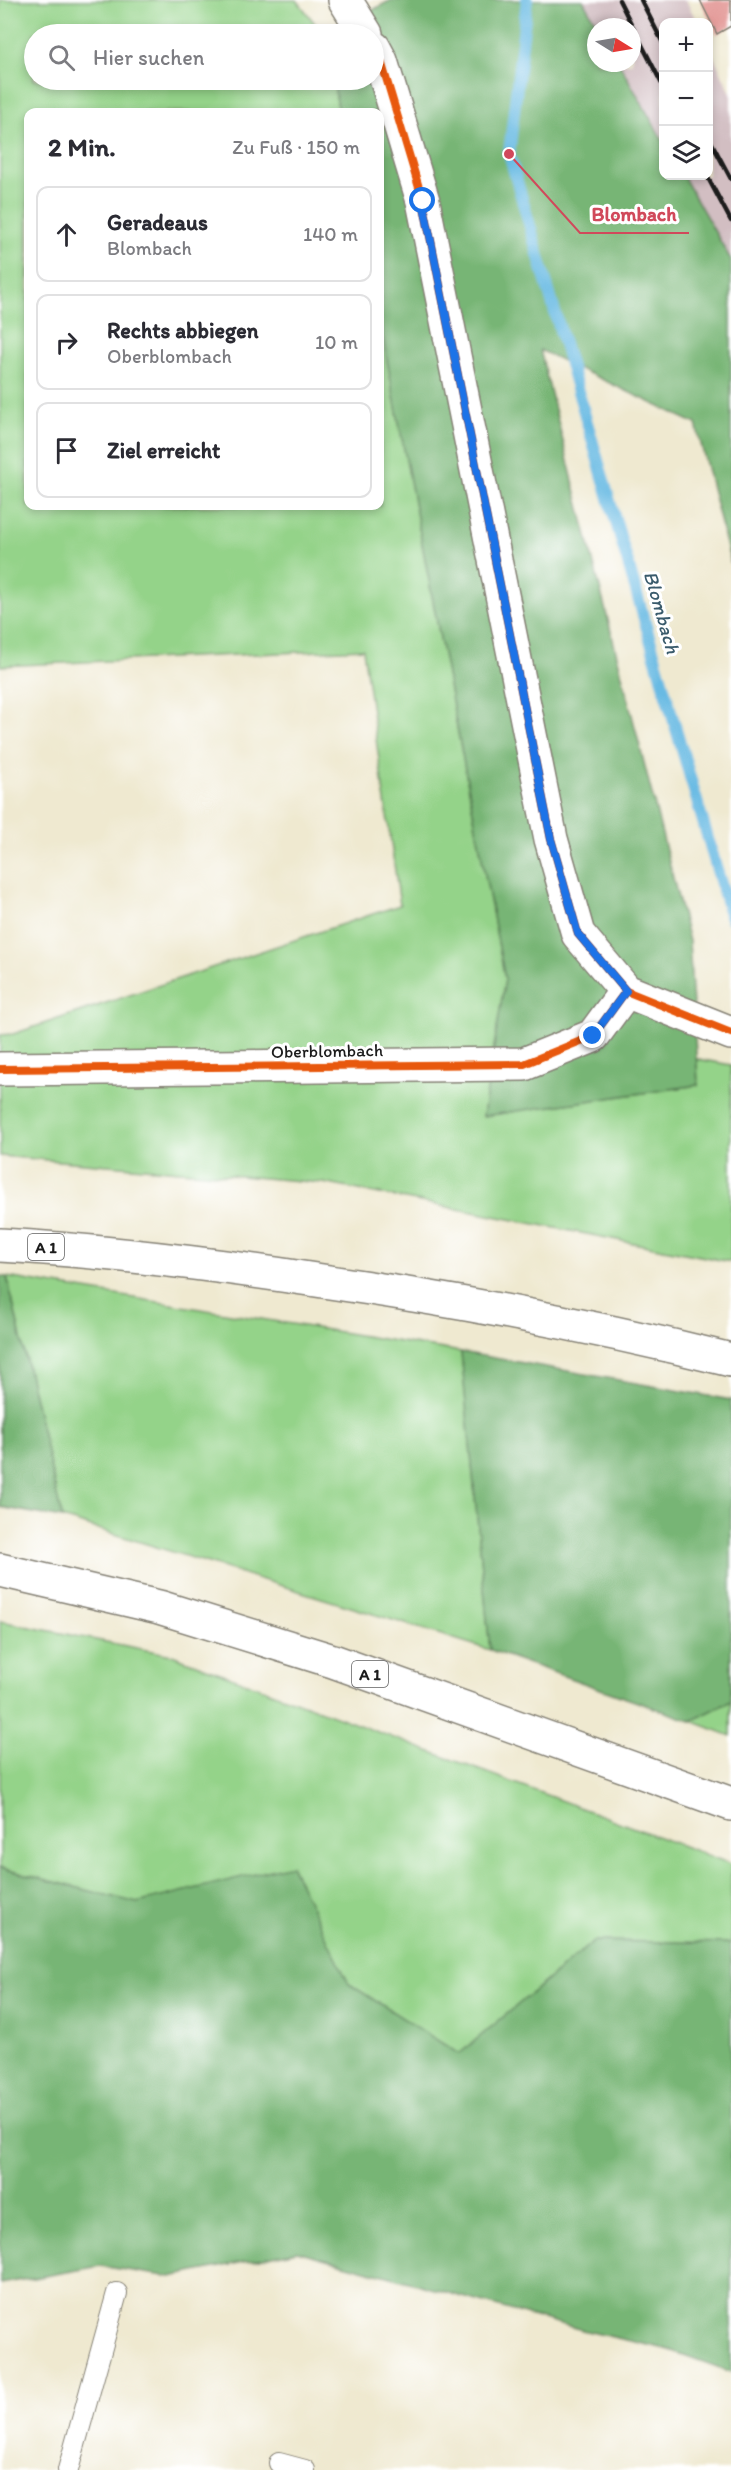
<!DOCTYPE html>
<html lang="de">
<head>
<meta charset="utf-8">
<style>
	:root { --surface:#fff; --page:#f2f2f3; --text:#2b2b33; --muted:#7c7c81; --line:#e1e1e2 }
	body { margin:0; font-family:Itim,sans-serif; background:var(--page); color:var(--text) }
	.controls { position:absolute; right:18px; top:18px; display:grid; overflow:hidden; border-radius:12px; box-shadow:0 3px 9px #0003 }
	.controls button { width:54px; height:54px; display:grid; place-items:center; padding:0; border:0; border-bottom:2px solid var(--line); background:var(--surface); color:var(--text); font:30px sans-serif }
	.compass { position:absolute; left:587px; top:18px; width:54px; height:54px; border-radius:50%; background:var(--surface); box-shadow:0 3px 9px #0003; rotate:101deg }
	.stop { position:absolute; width:18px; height:18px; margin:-14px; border:4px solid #1a73e8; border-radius:50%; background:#fff }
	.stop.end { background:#1a73e8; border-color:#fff; box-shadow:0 2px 6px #0008 }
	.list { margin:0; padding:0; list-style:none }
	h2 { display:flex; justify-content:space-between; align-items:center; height:78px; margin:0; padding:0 24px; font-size:26px }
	h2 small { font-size:20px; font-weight:400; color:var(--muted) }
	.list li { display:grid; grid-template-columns:39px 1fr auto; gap:18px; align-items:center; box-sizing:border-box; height:96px; margin:0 12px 12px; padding:0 12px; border:2px solid var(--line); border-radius:12px }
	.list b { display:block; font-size:22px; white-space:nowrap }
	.list p { margin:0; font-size:20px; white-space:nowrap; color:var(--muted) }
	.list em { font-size:20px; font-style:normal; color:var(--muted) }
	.icon { flex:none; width:33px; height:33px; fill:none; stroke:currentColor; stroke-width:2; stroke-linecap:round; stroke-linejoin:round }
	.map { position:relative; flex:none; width:731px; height:2470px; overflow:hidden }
	.search { position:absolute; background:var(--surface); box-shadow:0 3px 9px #0003; left:24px; top:24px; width:360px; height:66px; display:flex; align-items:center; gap:15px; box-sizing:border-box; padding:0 21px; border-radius:33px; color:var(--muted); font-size:22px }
	.panel { position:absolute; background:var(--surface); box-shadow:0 3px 9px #0003; left:24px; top:108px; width:360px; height:402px; border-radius:12px }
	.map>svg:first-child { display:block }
</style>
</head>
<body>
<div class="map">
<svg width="731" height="2470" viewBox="0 0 731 2470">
	<rect width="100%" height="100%" fill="#fff"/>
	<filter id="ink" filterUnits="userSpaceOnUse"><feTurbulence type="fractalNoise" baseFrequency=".0167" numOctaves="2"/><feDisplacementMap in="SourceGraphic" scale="12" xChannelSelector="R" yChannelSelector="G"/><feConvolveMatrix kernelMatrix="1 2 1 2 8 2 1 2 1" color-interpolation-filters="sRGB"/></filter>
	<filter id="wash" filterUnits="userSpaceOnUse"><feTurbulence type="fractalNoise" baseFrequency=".008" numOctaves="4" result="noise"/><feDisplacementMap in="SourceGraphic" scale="24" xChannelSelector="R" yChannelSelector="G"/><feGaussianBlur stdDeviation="1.35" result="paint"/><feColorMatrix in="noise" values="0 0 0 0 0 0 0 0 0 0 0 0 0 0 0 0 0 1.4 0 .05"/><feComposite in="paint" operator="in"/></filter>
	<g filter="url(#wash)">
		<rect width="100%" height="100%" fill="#efe9d0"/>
		<g fill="#d2bec2">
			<polygon points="583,0 686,0 697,22 664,22 663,141 619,63 632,63 632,27 598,27"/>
			<polygon points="709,47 731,93 731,260 683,176 708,176"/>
		</g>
		<g fill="#94d389" stroke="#587852" stroke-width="1.5">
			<polygon points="0,0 297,0 323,34 34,34 34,80 333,80 339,112 28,112 28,506 380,506 380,323 505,979 483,1116 698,1085 697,1059 731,1065 731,1262 323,1183 0,1156 0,1035 13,1034 400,905 363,649 0,666"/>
			<polygon points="7,1277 461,1352 490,1650 62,1518"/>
			<polygon points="0,1621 172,1655 731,1864 731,1943 594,1941 459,2055 349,1984 291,1866 137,1903 0,1868"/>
			<polygon points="731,1701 731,1736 691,1721"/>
		</g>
		<g fill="#77b575" stroke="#4a6848" stroke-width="1.5">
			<polygon points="391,0 583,0 598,27 596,27 596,63 619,63 663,141 664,176 683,176 731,260 731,564 696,424 540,350 689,941 698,1085 483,1116 505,979 380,323 380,112 339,112 333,80 374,80 374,34 329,34"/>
			<polygon points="0,1276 7,1277 62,1518 0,1507"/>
			<polygon points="461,1352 731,1400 731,1701 691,1721 490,1650"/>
			<polygon points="291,1865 349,1984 459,2054 594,1941 731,1943 731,2372 670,2350 586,2331 297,2251 171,2277 100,2266 0,2284 0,1868 137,1903"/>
		</g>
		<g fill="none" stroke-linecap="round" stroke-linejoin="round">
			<polyline stroke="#67bae3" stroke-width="12" points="527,0 509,154 731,918"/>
		</g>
		<g id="blocks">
			<polygon fill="#e39795" points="700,0 731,0 731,26 717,34"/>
		</g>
	</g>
	<g filter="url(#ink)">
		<use href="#blocks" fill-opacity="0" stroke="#868276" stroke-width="1.5"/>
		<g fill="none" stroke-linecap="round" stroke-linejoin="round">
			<g stroke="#868276" stroke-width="22">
				<g id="lane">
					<polyline points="279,2463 305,2470"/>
					<polyline points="68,2470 117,2293"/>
				</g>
			</g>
			<g stroke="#868276" stroke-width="36">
				<g id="street">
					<polyline points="345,0 366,34"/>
					<polyline points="374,48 381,61 423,201 551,839 578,934 626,991 731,1033"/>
					<polyline points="0,1069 524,1064 593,1036 626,991"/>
				</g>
			</g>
			<g stroke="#868276" stroke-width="36">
				<g id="highway">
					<path d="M0 1245C106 1251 211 1264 316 1280 455 1300 594 1326 731 1360"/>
					<polyline points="0,1570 159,1607 333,1661 731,1804"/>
				</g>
			</g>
			<use href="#lane" stroke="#fff" stroke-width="20"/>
			<use href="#street" stroke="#fff" stroke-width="33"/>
			<use href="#highway" stroke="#fff" stroke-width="33"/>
			<g stroke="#1c1c1c" stroke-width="4.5">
				<polyline points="619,0 664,88"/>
				<polyline points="641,0 664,45"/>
				<polyline points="708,136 731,179"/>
				<polyline points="707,176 731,221"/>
			</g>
			<g stroke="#fff" stroke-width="11">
				<g id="cycleway">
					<polyline points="374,48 381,61 423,201 551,839 578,934 626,991 731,1033"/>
					<polyline points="0,1069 524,1064 593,1036 626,991"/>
				</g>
			</g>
			<use href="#cycleway" stroke="#e8590c" stroke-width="8"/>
		</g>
	</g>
	<g fill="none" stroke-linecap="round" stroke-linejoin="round" filter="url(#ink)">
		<polyline stroke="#1a73e8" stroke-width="8" points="423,201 551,839 578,934 626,991 593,1036"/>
	</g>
	<g text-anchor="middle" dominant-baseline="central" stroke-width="6" stroke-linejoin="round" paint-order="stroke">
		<g fill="#fff" stroke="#606060" stroke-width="1.5">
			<rect x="28" y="1234" width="36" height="26" rx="4.5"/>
			<rect x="352" y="1661" width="36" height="26" rx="4.5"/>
		</g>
		<g font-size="16" font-weight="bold" fill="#1c1c1c">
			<text x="46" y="1247">A 1</text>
			<text x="370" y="1674">A 1</text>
		</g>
		<g font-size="18" fill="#1c1c1c" stroke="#fff">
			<text transform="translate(327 1051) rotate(-1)">Oberblombach</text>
		</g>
		<g font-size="20" font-style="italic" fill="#3a5b6c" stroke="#fff">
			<text transform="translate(662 612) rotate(74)">Blombach</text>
		</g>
	</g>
	<path fill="none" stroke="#d1495b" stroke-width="2" d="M509 154L580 233H689"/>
	<circle fill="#d1495b" stroke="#fff" stroke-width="2" cx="509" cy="154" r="6"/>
	<g font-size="20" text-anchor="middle" font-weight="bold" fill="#d1495b" stroke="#fff" stroke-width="6" stroke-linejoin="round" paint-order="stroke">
		<text x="634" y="221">Blombach</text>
	</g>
</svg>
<div class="controls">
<button>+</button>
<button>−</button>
<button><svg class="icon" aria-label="layers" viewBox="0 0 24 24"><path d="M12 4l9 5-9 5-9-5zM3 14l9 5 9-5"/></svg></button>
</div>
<svg class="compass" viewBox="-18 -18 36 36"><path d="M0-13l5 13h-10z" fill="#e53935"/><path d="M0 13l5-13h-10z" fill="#7c7c81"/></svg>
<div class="stop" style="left:423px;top:201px"></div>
<div class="stop end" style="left:593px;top:1036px"></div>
<div class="search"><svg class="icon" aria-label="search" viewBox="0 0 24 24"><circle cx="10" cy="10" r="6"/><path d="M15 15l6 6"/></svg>Hier suchen</div>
<section class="panel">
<h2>2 Min.<small>Zu Fuß · 150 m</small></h2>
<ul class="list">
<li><svg class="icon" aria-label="ahead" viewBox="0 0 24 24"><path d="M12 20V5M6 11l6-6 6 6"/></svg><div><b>Geradeaus</b><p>Blombach</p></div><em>140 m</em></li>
<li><svg class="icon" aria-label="right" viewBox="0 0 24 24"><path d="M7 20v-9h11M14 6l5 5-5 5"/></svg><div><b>Rechts abbiegen</b><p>Oberblombach</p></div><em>10 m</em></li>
<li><svg class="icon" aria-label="arrive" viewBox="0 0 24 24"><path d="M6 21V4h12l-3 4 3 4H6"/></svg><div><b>Ziel erreicht</b></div></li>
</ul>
</section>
</div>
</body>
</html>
